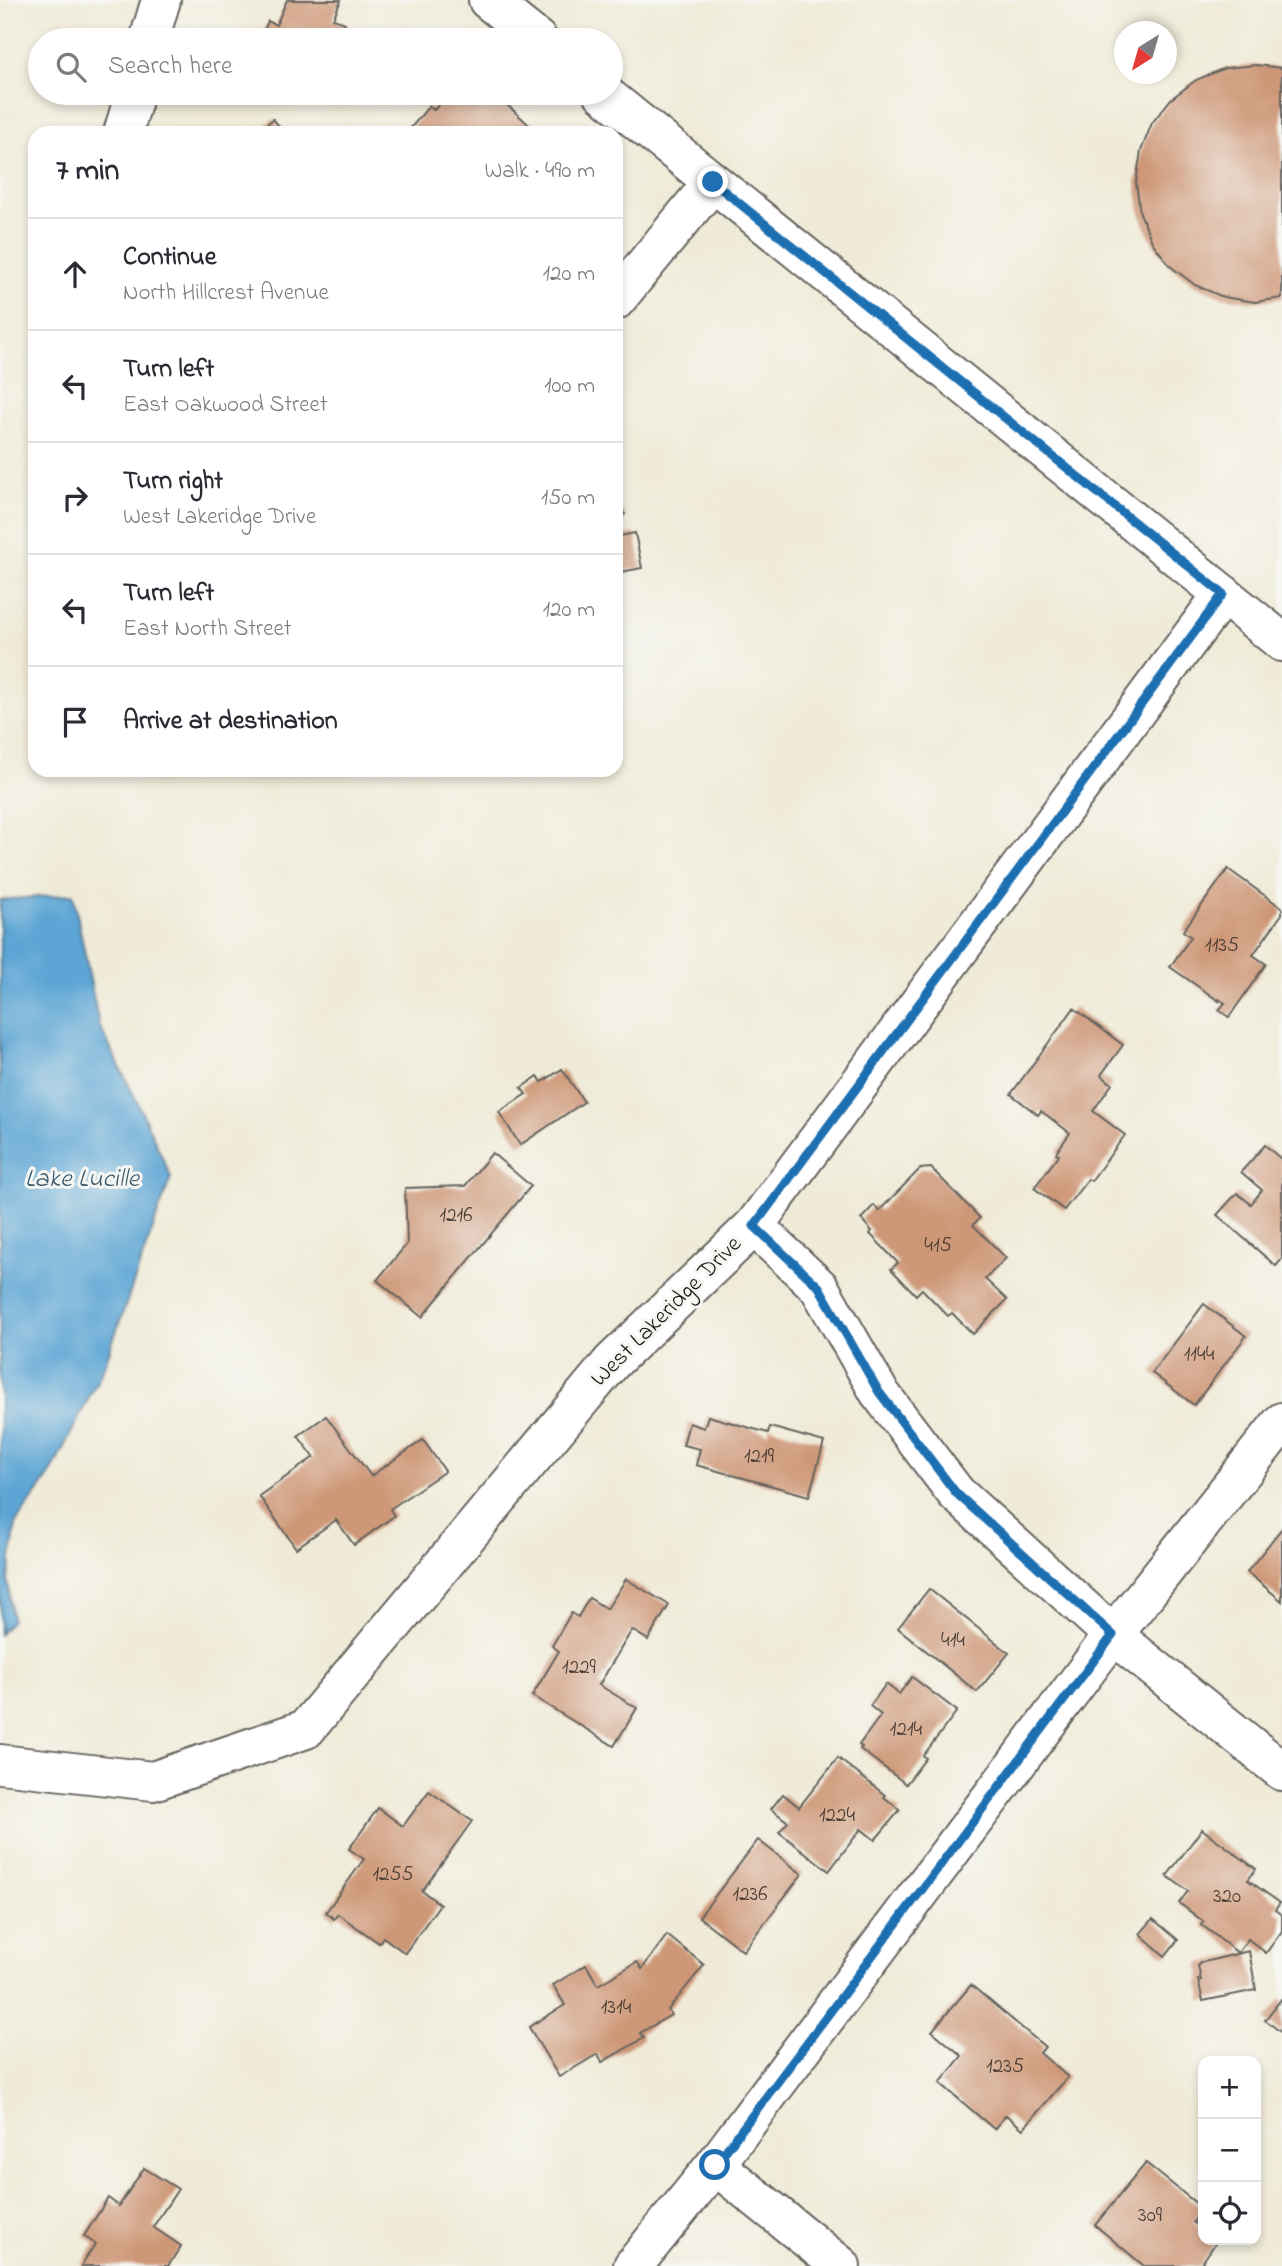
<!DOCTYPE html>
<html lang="en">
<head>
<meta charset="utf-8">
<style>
	:root { --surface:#fff; --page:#f2f2f3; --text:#2b2b33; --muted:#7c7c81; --line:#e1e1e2 }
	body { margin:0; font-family:"Indie Flower",sans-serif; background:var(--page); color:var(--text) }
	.controls { position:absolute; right:21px; bottom:21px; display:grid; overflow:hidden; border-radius:14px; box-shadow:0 4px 10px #0003 }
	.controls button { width:63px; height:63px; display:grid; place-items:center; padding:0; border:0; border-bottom:2px solid var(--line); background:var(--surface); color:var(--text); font:35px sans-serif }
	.compass { position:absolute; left:1114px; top:21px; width:63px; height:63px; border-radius:50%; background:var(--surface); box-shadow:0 4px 10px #0003; rotate:217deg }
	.stop { position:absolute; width:21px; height:21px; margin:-16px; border:5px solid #1f6fb2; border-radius:50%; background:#fff }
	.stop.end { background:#1f6fb2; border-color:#fff; box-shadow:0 2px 7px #0008 }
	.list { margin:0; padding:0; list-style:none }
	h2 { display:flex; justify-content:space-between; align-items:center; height:91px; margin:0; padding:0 28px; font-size:30px }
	h2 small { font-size:23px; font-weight:400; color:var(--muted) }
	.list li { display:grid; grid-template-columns:46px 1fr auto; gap:21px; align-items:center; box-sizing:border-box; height:112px; padding:0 28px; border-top:2px solid var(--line) }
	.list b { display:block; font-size:26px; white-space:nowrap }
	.list p { margin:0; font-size:23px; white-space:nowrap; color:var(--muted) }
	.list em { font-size:23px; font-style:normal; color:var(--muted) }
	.icon { flex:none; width:38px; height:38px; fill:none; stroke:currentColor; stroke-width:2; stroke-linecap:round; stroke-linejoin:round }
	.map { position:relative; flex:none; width:1282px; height:2266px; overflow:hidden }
	.search { position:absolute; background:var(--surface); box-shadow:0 4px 10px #0003; left:28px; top:28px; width:595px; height:77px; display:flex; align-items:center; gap:18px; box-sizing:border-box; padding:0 24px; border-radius:38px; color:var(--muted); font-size:26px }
	.panel { position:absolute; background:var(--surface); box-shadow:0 4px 10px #0003; left:28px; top:126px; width:595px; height:651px; border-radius:21px }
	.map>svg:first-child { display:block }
</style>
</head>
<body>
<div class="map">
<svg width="1282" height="2266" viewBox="0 0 1282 2266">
	<rect width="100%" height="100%" fill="#f6f6f2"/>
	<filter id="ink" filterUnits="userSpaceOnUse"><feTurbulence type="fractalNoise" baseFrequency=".0143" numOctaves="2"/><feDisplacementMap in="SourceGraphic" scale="14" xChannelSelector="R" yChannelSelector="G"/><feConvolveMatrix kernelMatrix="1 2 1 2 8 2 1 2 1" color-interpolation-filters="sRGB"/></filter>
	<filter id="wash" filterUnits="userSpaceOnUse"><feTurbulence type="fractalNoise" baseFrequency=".00686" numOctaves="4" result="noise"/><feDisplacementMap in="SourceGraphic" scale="28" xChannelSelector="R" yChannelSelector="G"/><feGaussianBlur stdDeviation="1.57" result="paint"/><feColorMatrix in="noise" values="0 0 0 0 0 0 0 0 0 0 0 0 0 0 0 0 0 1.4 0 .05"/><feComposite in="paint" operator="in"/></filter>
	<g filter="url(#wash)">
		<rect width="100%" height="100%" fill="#f0ebd8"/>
		<polygon fill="#5ca5d4" stroke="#3c6078" stroke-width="2" points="73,894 99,1025 141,1110 171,1177 103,1369 51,1473 16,1523 8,1580 12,1620 0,1634 0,900"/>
		<g id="blocks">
			<g fill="#ce9777">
				<polygon points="287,0 341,0 333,19 345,23 337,40 260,40 268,21 276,25"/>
				<polygon points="1256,65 1282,68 1282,298 1255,302 1223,297 1195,285 1170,266 1152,242 1140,213 1136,182 1141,151 1152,123 1171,99 1196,80 1225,68"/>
				<polygon points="449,93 494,93 538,133 413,133 409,130 429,106 434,110"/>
				<polygon points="273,119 285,133 256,133"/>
				<polygon points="616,506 625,514 616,524"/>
				<polygon points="616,527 620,536 635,533 642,568 616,573"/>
				<polygon points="1228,869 1282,908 1282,914 1253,955 1266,964 1229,1017 1219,1010 1225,1003 1219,999 1219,1001 1170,967 1191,937 1183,931"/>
				<polygon points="1074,1008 1123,1045 1101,1075 1112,1084 1093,1111 1125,1135 1091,1181 1088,1179 1064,1210 1034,1188 1059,1155 1056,1153 1070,1133 1041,1111 1038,1115 1011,1094"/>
				<polygon points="562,1069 584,1102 520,1145 499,1112 526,1094 521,1088 538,1076 542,1082"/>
				<polygon points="1265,1145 1282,1160 1282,1259 1276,1266 1217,1215 1237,1193 1251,1204 1262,1190 1241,1172"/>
				<polygon points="492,1153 531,1186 422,1317 377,1280 407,1244 405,1188 465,1186"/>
				<polygon points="931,1168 980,1218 973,1225 1006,1258 985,1279 1007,1300 973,1334 952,1313 948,1316 922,1289 916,1295 891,1269 898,1263 870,1234 872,1231 861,1219 874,1205 879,1211 920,1169"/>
				<polygon points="1204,1304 1246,1336 1194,1405 1152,1373"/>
				<polygon points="326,1416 371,1476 423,1440 445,1471 390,1509 394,1516 354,1545 336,1520 296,1548 259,1496 314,1457 298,1436"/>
				<polygon points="708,1416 768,1433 770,1427 824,1442 809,1496 696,1465 700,1449 683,1445 689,1423 704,1428"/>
				<polygon points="1282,1528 1282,1601 1247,1572"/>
				<polygon points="626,1579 669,1605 648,1640 632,1630 599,1685 637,1708 614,1746 532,1696 559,1651 552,1646 571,1613 578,1617 589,1598 607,1609"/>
				<polygon points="929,1589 1009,1653 977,1692 898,1628"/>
				<polygon points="912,1677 957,1711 923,1756 926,1758 906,1784 860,1749 862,1747 859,1745 881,1715 870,1706 886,1684 899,1694"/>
				<polygon points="838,1758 885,1795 884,1797 900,1810 875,1840 861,1829 829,1871 779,1832 788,1822 771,1809 783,1794 799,1807"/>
				<polygon points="429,1791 472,1821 422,1891 440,1904 405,1953 383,1937 379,1943 338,1914 334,1919 326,1912 364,1859 349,1849 378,1808 403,1826"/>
				<polygon points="1202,1829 1256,1869 1248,1880 1280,1903 1275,1910 1282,1915 1282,1931 1266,1953 1248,1939 1238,1953 1202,1925 1204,1922 1179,1903 1188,1891 1167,1876"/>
				<polygon points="758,1840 802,1874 743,1951 699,1917"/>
				<polygon points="1153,1919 1178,1940 1165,1956 1140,1934"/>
				<polygon points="667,1935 704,1965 668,2010 671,2015 640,2033 644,2038 602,2062 598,2054 559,2077 529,2027 565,2005 553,1985 586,1965 598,1985 637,1962 642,1969"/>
				<polygon points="1249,1951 1256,1990 1203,2001 1198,1980 1201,1980 1198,1966 1200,1963"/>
				<polygon points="971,1985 1045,2047 1040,2053 1068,2077 1023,2129 1006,2115 994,2129 940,2083 962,2056 932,2031"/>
				<polygon points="1282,1998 1282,2033 1265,2020"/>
				<polygon points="1146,2163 1203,2209 1193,2222 1203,2231 1203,2240 1216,2242 1200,2266 1144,2266 1095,2225"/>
				<polygon points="144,2168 178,2189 153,2227 181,2246 168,2266 81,2266 95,2244 84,2236 108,2198 119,2206"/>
			</g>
		</g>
	</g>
	<g filter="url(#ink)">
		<use href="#blocks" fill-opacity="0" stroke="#66645e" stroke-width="2"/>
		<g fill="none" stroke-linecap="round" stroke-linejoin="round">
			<g stroke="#66645e" stroke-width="42">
				<g id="minor">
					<polyline points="149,40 161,0"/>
					<polyline points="123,133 135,93"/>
					<polyline points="616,300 713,182"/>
					<polyline points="754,1226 819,1287 879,1392 956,1493 1113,1635 1282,1771"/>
					<polyline points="0,1764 153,1781 306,1729 612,1362 754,1226 1223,594"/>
					<polyline points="715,2165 841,2266"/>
					<polyline points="633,2266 715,2165 1113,1635 1282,1422"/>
				</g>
			</g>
			<g stroke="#66645e" stroke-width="42">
				<g id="major">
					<polyline points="488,0 538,40"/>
					<polyline points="603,93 1282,642"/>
				</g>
			</g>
			<use href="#minor" stroke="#fff" stroke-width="38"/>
			<use href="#major" stroke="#fff" stroke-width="38"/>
		</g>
	</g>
	<g fill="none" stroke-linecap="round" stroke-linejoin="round" filter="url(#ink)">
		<polyline stroke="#1f6fb2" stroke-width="9" points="713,182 1223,594 754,1226 819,1287 879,1392 956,1493 1113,1635 715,2165"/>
	</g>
	<g text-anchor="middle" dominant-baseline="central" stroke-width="6" stroke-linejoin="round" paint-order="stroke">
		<g font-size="21" fill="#483b33">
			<text x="1222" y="946">1135</text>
			<text x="456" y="1216">1216</text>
			<text x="938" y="1246">415</text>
			<text x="1199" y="1355">1144</text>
			<text x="759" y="1457">1219</text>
			<text x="953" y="1641">414</text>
			<text x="579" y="1668">1229</text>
			<text x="906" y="1730">1214</text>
			<text x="837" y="1816">1224</text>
			<text x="393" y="1875">1255</text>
			<text x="750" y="1895">1236</text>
			<text x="1227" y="1897">320</text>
			<text x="616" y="2008">1314</text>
			<text x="1005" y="2067">1235</text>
			<text x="1150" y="2216">309</text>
		</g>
		<g font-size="24" fill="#1c1c1c" stroke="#f6f6f2">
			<text transform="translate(667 1312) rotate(-45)">West Lakeridge Drive</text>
		</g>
		<g font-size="26" font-style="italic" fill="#395a6f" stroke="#f6f6f2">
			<text x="82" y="1180">Lake Lucille</text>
		</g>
	</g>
</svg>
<div class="controls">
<button>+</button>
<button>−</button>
<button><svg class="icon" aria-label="locate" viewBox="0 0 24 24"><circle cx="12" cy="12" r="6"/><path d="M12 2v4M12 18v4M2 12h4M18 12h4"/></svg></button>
</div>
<svg class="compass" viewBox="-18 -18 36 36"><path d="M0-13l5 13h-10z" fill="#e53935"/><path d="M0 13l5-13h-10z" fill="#7c7c81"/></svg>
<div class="stop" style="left:715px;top:2165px"></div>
<div class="stop end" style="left:713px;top:182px"></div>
<div class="search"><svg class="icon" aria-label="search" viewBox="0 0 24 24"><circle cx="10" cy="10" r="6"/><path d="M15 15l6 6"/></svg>Search here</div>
<section class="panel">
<h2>7 min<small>Walk · 490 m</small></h2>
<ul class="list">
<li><svg class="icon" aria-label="ahead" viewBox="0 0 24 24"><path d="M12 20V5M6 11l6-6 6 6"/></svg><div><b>Continue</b><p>North Hillcrest Avenue</p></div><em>120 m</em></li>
<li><svg class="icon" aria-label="left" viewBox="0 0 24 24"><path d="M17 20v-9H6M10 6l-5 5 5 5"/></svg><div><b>Turn left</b><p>East Oakwood Street</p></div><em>100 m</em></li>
<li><svg class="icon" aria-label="right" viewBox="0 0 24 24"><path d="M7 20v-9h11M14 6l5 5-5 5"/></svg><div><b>Turn right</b><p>West Lakeridge Drive</p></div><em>150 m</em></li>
<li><svg class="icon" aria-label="left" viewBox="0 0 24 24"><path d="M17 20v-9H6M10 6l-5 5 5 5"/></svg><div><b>Turn left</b><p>East North Street</p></div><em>120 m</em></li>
<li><svg class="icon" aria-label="arrive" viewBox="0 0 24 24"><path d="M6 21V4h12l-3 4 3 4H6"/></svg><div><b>Arrive at destination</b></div></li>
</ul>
</section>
</div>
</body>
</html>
